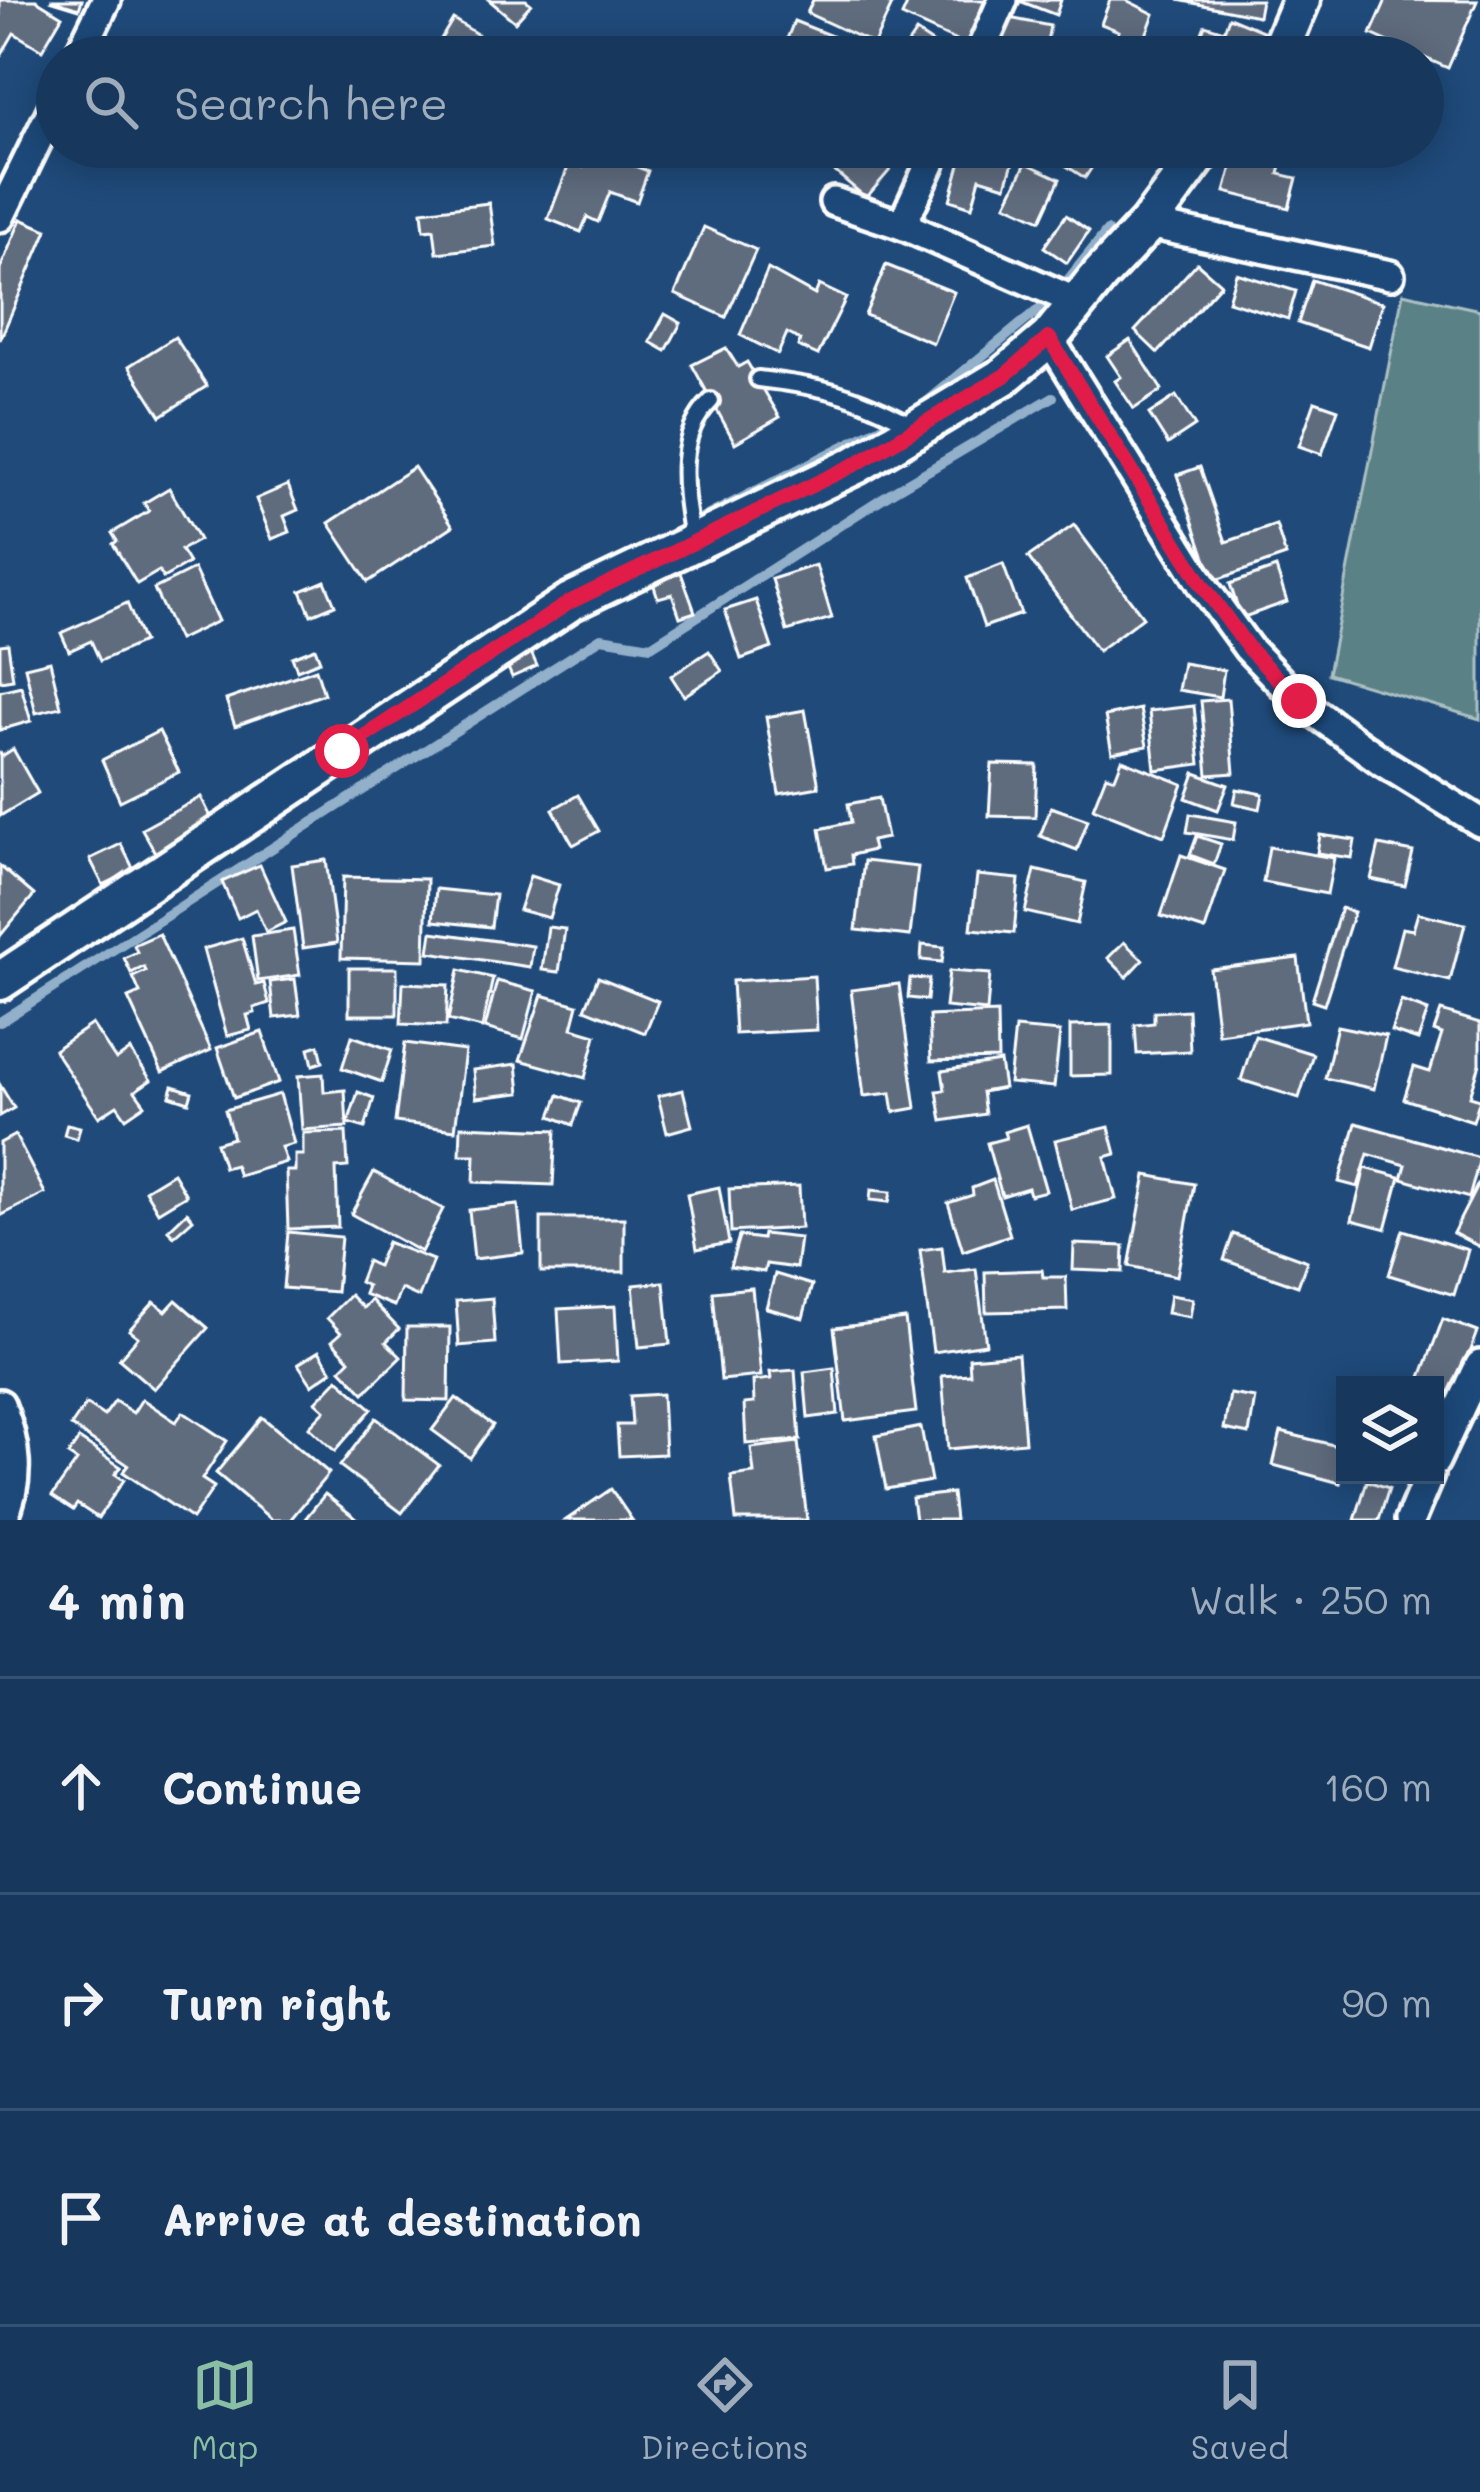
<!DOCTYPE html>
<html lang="en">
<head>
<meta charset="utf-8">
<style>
	:root { --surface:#17385c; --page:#203f62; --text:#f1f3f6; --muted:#9eacbb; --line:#365272; --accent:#8abfa5 }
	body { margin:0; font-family:Mali,sans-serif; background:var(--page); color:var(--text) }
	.controls { position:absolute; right:36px; bottom:36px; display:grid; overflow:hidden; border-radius:0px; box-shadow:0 6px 30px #0003 }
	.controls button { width:108px; height:108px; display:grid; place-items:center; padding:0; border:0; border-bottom:3px solid var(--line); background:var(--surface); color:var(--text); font:60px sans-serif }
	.stop { position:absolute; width:36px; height:36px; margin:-27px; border:9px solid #e11d48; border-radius:50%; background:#fff }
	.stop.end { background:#e11d48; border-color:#fff; box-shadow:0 3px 12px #0008 }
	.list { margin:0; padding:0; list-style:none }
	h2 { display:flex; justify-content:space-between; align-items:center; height:156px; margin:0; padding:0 48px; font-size:51px }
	h2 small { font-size:39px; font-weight:400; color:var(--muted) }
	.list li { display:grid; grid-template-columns:78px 1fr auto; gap:36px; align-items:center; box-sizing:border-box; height:216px; padding:0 48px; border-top:3px solid var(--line) }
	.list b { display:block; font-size:45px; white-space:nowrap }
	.list em { font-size:39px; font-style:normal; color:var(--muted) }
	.icon { flex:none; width:66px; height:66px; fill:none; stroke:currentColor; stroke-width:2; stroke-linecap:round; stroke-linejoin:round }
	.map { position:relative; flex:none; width:1480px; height:1520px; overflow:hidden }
	.search { position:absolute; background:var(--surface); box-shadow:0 6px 30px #0003; left:36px; right:36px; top:36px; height:132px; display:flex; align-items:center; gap:30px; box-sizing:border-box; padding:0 42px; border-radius:66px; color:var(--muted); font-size:45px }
	.sheet { height:804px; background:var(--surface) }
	nav { display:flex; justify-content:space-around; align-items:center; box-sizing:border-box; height:168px; border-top:3px solid var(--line); background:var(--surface); font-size:33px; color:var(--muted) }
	nav a { display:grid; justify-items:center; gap:6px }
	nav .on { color:var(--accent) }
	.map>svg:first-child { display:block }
</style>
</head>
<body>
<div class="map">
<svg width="1480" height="1520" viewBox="0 0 1480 1520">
	<rect width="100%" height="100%" fill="#1f4a7a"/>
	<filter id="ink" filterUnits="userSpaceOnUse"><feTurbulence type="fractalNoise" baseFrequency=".00833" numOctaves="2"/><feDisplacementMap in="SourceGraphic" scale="24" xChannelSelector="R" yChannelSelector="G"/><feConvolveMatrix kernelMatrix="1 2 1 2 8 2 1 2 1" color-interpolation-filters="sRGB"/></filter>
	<g filter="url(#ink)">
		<polygon fill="#5a8186" stroke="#acc0c2" stroke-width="3" points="1403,293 1480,310 1480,719 1328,674"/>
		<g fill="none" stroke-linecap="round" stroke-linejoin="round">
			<g stroke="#92b0ca" stroke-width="10">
				<polyline points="923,405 1055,296 1107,231"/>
				<polyline points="699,520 901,417"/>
				<polyline points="0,1022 601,638 651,646 892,492 1053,397"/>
			</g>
		</g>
		<g fill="#5e6c7e" stroke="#fff" stroke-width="3">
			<polygon points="0,0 36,0 62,16 42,50 14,33 0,57"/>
			<polygon points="50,0 82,0 79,9"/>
			<polygon points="489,0 526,0 531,4 515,22"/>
			<polygon points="813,0 881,0 892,5 874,44 807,13"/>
			<polygon points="909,0 999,0 977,50 902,16"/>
			<polygon points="1017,0 1061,0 1056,15"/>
			<polygon points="1110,0 1126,0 1154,14 1141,48 1116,39 1119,31 1101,24"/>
			<polygon points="1178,0 1261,0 1258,16"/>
			<polygon points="1386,0 1477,1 1448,68 1371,34"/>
			<polygon points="1229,17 1263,31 1254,57 1193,57 1205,25 1224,31"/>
			<polygon points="1009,18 1050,26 1044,57 1000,57"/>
			<polygon points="453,19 513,57 430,57"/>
			<polygon points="794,21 857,46 853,57 780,57"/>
			<polygon points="916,32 953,57 899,57"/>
			<polygon points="1068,42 1117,57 1064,57"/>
			<polygon points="630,147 628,154 604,148 601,158 562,148"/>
			<polygon points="737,147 798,147 793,163"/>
			<polygon points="808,147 833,147 821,160"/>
			<polygon points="840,147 910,147 866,198 826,164"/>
			<polygon points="954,147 999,147 1016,152 1006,186 980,178 972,207 950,200 961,161 951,158"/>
			<polygon points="1037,147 1105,147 1085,178"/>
			<polygon points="1248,147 1286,148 1279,174 1297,178 1289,208 1225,192 1234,159 1245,161"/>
			<polygon points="1301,147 1334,147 1322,163"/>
			<polygon points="587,156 606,163 608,156 648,171 637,202 610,192 598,222 587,217 581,232 548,219 570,162 583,167"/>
			<polygon points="1026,163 1060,179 1041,220 1006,204"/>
			<polygon points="489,203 495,246 437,253 434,229 424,230 422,211"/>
			<polygon points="1066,215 1089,231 1067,263 1044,247"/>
			<polygon points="21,219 47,230 0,340 0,269"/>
			<polygon points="704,227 756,250 726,317 675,294"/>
			<polygon points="1197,263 1221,284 1158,353 1135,331"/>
			<polygon points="886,265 954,292 933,343 865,315"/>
			<polygon points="768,269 815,295 819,285 846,298 818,355 798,346 800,340 787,333 778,354 740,335"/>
			<polygon points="1236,273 1296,291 1288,319 1228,301"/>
			<polygon points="1312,280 1383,303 1369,347 1298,323"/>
			<polygon points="665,314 681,323 666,351 650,342"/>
			<polygon points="175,337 207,386 161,416 129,366"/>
			<polygon points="1130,340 1162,390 1134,409 1115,381 1121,377 1107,356"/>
			<polygon points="726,348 738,367 747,362 780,417 735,443 692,365"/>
			<polygon points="1176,396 1195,426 1168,444 1149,414"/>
			<polygon points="1315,401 1338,409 1322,454 1299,446"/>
			<polygon points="414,467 453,526 368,582 329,523"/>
			<polygon points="1200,467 1226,542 1276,525 1286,556 1213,581 1177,475"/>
			<polygon points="288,485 298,510 284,516 290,532 272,539 256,499"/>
			<polygon points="169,488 199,540 181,550 189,563 163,578 159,571 137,584 113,544 117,541 112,533 149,511 144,503"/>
			<polygon points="1074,525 1143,617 1098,651 1028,557"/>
			<polygon points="1003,564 1021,614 984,627 967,578"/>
			<polygon points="816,565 832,618 787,631 772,579"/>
			<polygon points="679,567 695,612 680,617 672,594 658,598 651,577"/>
			<polygon points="1276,568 1287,602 1241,618 1230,584"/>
			<polygon points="194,569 218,621 178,640 154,589"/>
			<polygon points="325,581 335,605 311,615 301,591"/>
			<polygon points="756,600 772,648 741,659 725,610"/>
			<polygon points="127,603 143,642 100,661 91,641 69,651 61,633"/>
			<polygon points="8,644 13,679 0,681 0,645"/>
			<polygon points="315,648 320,661 297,670 292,657"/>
			<polygon points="529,648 537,666 512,677 504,659"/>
			<polygon points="709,651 722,671 684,696 671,676"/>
			<polygon points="50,661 61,707 36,713 25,667"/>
			<polygon points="1183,663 1224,670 1220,697 1178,690"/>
			<polygon points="316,669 324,694 235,726 226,700"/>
			<polygon points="21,686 31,721 0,730 0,691"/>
			<polygon points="1228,699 1234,773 1208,775 1201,701"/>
			<polygon points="1194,706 1200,764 1155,770 1149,711"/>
			<polygon points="1140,709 1147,746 1112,753 1105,716"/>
			<polygon points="805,710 819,787 779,794 766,717"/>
			<polygon points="159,731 179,772 120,801 102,760"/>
			<polygon points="13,749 38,793 0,816 0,752 2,756"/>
			<polygon points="1122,760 1183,784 1164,836 1093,808 1106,775 1115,778"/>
			<polygon points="992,764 1037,765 1035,817 989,816"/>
			<polygon points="1195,773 1228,785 1218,810 1186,798"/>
			<polygon points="1237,789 1263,794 1260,809 1234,803"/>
			<polygon points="578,795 599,831 573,845 553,809"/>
			<polygon points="201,797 215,825 157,856 142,829"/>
			<polygon points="879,798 887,838 871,841 873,850 851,855 852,864 827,868 820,829 851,822 848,804"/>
			<polygon points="1051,807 1088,820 1077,850 1040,836"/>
			<polygon points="1190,814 1236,822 1233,840 1187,832"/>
			<polygon points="1320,835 1355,840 1352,858 1317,853"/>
			<polygon points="1197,836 1221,844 1214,864 1190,855"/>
			<polygon points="121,844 134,870 103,885 90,859"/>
			<polygon points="1379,845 1413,852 1405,886 1371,879"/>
			<polygon points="1269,847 1334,858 1327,894 1263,882"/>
			<polygon points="1181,855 1225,870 1205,930 1161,916"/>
			<polygon points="326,860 337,943 303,948 292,865"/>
			<polygon points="864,861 918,867 910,936 856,930"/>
			<polygon points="260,865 286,922 266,932 256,909 238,918 222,882"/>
			<polygon points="0,866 34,895 0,936"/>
			<polygon points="1035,870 1086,882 1077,924 1025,912"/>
			<polygon points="977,875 1019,879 1014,933 971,929"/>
			<polygon points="530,876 559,885 549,918 519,910"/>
			<polygon points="343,877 427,879 425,960 341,958"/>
			<polygon points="436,889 495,895 491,927 433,921"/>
			<polygon points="1341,908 1354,912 1324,1005 1312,1001"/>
			<polygon points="1418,913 1465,924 1450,981 1392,967 1402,928 1413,930"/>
			<polygon points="548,927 565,929 559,972 542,970"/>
			<polygon points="293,930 300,975 258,981 252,936"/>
			<polygon points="432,932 533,946 530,967 429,952"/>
			<polygon points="159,934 211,1050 162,1072 128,998 140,993 133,977 146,971 144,967 131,973 124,958 137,952 134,945"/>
			<polygon points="242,938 256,985 264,983 269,1003 254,1008 255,1013 247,1015 251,1030 227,1036 203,949"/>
			<polygon points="1124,942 1143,960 1127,977 1108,958"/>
			<polygon points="922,945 944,947 942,962 921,960"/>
			<polygon points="1298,958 1306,1022 1218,1034 1210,969"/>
			<rect x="349" y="968" width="48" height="47"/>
			<polygon points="459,970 493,978 482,1028 448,1020"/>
			<polygon points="949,971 990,974 987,1011 945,1007"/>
			<polygon points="814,976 817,1030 735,1034 732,981"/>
			<polygon points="598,977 658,1001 645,1033 585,1009"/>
			<polygon points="910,978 929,979 927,1000 908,998"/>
			<polygon points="295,979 300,1015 274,1018 270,982"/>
			<polygon points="497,981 536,991 523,1039 485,1028"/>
			<polygon points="403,983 448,985 446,1026 401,1024"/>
			<polygon points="899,984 916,1108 894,1112 891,1093 864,1096 851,990"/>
			<polygon points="542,995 578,1005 572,1028 596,1035 585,1078 520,1060"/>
			<polygon points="1401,1001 1428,1011 1418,1040 1391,1031"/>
			<polygon points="1188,1010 1190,1051 1137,1054 1135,1025 1154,1023 1154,1012"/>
			<polygon points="1441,1011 1480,1023 1480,1064 1470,1096 1480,1099 1473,1121 1404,1099 1414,1067 1430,1072 1442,1034 1434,1031"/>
			<polygon points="997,1013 998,1059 931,1061 929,1016"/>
			<polygon points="92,1024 116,1060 130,1050 151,1080 135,1091 145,1105 126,1118 117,1105 99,1117 54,1050"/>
			<polygon points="1112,1025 1112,1075 1070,1076 1070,1026"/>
			<polygon points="1337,1026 1386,1036 1374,1089 1325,1078"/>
			<polygon points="1015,1028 1060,1032 1054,1087 1009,1083"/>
			<polygon points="262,1032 279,1082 234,1098 217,1048"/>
			<polygon points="352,1036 392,1050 382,1082 342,1068"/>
			<polygon points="1255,1036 1313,1054 1299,1098 1241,1080"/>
			<polygon points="405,1043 465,1051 455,1130 395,1122"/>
			<polygon points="319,1045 323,1062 313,1065 309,1048"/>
			<polygon points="1000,1062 1004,1088 982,1092 985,1114 942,1121 937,1091 945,1090 942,1071"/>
			<polygon points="517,1064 520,1093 476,1098 473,1070"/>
			<polygon points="323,1074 324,1092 345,1090 347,1127 302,1130 298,1076"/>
			<polygon points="0,1085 14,1108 0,1116"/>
			<polygon points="173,1086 192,1092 189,1102 170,1096"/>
			<polygon points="683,1090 692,1126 667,1133 658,1096"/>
			<polygon points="358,1092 374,1098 365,1128 348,1123"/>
			<polygon points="280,1094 294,1144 281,1147 286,1162 239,1176 235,1165 224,1168 216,1143 233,1138 225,1110"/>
			<polygon points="559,1095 581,1103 573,1125 551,1116"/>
			<polygon points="1356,1123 1480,1158 1469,1198 1402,1179 1406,1165 1368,1154 1358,1187 1339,1182"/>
			<polygon points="67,1124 80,1127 77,1139 64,1135"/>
			<polygon points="1027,1125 1046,1191 1030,1195 1028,1188 1002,1196 987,1143 1006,1138 1004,1132"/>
			<polygon points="461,1126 556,1130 553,1185 474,1182 475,1155 460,1155"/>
			<polygon points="1109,1127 1116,1154 1105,1157 1116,1199 1072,1210 1055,1140"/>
			<polygon points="346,1132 348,1167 336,1168 338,1227 288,1229 286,1171 295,1171 295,1155 303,1155 303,1133"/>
			<polygon points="15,1135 45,1193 0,1216 0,1143"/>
			<polygon points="1365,1168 1400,1177 1386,1229 1352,1220"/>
			<polygon points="374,1172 443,1209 421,1252 351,1214"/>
			<polygon points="173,1173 186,1195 158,1212 145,1190"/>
			<polygon points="1146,1175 1194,1184 1177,1276 1129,1266"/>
			<polygon points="993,1180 1010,1235 963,1251 948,1203 973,1195 972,1188"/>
			<polygon points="1479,1182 1480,1182 1480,1247 1453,1233"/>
			<polygon points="799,1186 801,1228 731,1232 729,1189"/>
			<polygon points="719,1187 729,1243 697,1249 687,1194"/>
			<polygon points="871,1190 891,1192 889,1202 870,1200"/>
			<polygon points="518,1205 523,1253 474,1259 469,1210"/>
			<polygon points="187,1212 193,1219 174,1236 168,1230"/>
			<rect x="541" y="1218" width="83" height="54"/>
			<polygon points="1403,1230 1468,1250 1454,1295 1389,1275"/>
			<polygon points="288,1232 341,1237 336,1292 283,1288"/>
			<polygon points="763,1234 800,1238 796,1268 766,1264 764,1272 730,1267 739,1236 762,1239"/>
			<polygon points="1233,1234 1307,1261 1298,1286 1224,1260"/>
			<polygon points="387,1242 433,1260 419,1297 401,1289 394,1306 364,1294 367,1286 359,1282 367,1261 377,1266"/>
			<polygon points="1074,1244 1124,1246 1123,1272 1073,1270"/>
			<polygon points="942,1247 945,1273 976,1269 986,1344 933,1352 920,1250"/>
			<polygon points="1042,1270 1043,1277 1066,1277 1067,1310 986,1312 985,1272"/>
			<polygon points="775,1274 812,1285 803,1318 766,1308"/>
			<polygon points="664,1282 670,1344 639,1347 633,1285"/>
			<polygon points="752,1288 761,1376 721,1380 713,1292"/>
			<polygon points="350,1295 363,1308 371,1300 399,1329 386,1342 401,1357 364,1393 341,1369 350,1360 332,1341 341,1333 327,1318"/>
			<polygon points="1170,1295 1193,1299 1190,1317 1167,1313"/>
			<polygon points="492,1298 495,1343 459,1346 456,1301"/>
			<polygon points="176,1300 208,1328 154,1389 119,1359 138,1337 129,1330 154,1302 166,1311"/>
			<polygon points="615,1306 618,1361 561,1364 558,1309"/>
			<polygon points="905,1319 916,1412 845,1421 834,1328"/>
			<polygon points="1443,1319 1478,1332 1441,1427 1435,1425 1435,1385 1418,1385"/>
			<polygon points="407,1327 450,1327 449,1401 406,1400"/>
			<polygon points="319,1351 332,1371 312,1385 298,1364"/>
			<polygon points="1018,1354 1025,1442 948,1449 942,1376 970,1374 969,1358"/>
			<polygon points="834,1368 838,1414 808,1418 804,1372"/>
			<polygon points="795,1370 800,1440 746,1444 744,1404 754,1403 753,1381 771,1379 770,1372"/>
			<polygon points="338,1379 372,1409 335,1451 309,1427 325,1410 316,1402"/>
			<polygon points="662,1394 665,1454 619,1456 617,1425 632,1425 630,1396"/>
			<polygon points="1230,1394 1255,1398 1249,1434 1224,1429"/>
			<polygon points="456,1398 493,1425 470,1458 432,1430"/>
			<polygon points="142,1399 176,1422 183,1412 227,1441 202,1479 214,1487 192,1519 123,1472 128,1465 71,1426 86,1404 104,1416 115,1401 133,1413"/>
			<polygon points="262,1417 329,1473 290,1520 272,1520 216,1473"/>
			<polygon points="376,1418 439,1465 402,1513 340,1466"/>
			<polygon points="921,1427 931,1481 886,1489 876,1436"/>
			<polygon points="1281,1432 1345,1448 1340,1483 1273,1465"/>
			<polygon points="79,1439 121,1467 115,1474 124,1480 98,1518 77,1504 73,1510 52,1496 77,1461 68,1455"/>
			<polygon points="798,1442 807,1520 736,1520 731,1476 754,1473 751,1448"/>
			<polygon points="1367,1481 1389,1488 1379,1520 1355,1520"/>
			<polygon points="611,1489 632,1520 566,1520"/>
			<polygon points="952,1493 955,1520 915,1520 912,1498"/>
			<polygon points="325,1494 358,1520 304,1520"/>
		</g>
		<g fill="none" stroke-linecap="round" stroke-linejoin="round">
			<g stroke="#fff" stroke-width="22">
				<g id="lane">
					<path d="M758 379C822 386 855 394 912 425"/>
					<path d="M692 540C685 492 673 438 711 401"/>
				</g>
			</g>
			<g stroke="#fff" stroke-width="36">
				<g id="street">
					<polyline points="78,57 106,0"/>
					<polyline points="978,57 1003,0"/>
					<polyline points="834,202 902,225 1077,302"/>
					<polyline points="0,217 57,100"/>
					<polyline points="1148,224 1390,275"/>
					<polyline points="902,225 938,147"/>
					<polyline points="1049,338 1203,586 1248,648 1299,701 1383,762 1480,822"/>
					<path d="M0 1404C16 1443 21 1480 2 1520"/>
					<polyline points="1435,1461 1480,1365"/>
					<polyline points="1410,1520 1429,1475"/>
				</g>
			</g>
			<g stroke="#fff" stroke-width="45">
				<g id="secondary">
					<polyline points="1277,57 1301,0"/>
					<polyline points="0,981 570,602 856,465 1004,376 1049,338 1100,275 1148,224 1205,147"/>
				</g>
			</g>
			<use href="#lane" stroke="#1f4a7a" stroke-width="14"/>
			<use href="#street" stroke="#1f4a7a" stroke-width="27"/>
			<use href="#secondary" stroke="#1f4a7a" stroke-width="36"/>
		</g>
	</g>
	<g fill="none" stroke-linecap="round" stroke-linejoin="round" filter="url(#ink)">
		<polyline stroke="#e11d48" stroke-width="15" points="342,751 570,602 856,464 1004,376 1049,338 1203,586 1249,649 1299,701"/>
	</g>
</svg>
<div class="controls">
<button><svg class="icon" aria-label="layers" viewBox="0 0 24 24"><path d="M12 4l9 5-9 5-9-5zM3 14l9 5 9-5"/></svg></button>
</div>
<div class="stop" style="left:342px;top:751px"></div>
<div class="stop end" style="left:1299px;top:701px"></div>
<div class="search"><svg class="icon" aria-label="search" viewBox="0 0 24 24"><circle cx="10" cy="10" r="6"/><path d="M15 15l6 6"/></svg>Search here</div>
</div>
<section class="sheet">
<h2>4 min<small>Walk · 250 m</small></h2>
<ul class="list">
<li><svg class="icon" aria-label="ahead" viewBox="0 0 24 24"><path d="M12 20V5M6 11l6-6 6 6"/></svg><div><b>Continue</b></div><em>160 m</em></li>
<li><svg class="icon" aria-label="right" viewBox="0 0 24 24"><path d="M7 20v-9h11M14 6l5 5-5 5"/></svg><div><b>Turn right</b></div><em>90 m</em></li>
<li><svg class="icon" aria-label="arrive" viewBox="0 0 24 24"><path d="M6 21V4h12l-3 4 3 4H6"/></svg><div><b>Arrive at destination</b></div></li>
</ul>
</section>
<nav>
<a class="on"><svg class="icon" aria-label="map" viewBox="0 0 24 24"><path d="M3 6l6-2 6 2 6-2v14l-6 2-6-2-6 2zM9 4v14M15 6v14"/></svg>Map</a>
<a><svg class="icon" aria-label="directions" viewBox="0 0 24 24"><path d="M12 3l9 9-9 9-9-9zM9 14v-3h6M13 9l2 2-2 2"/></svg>Directions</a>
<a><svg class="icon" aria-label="saved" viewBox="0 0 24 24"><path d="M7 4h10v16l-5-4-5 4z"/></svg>Saved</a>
</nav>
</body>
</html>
